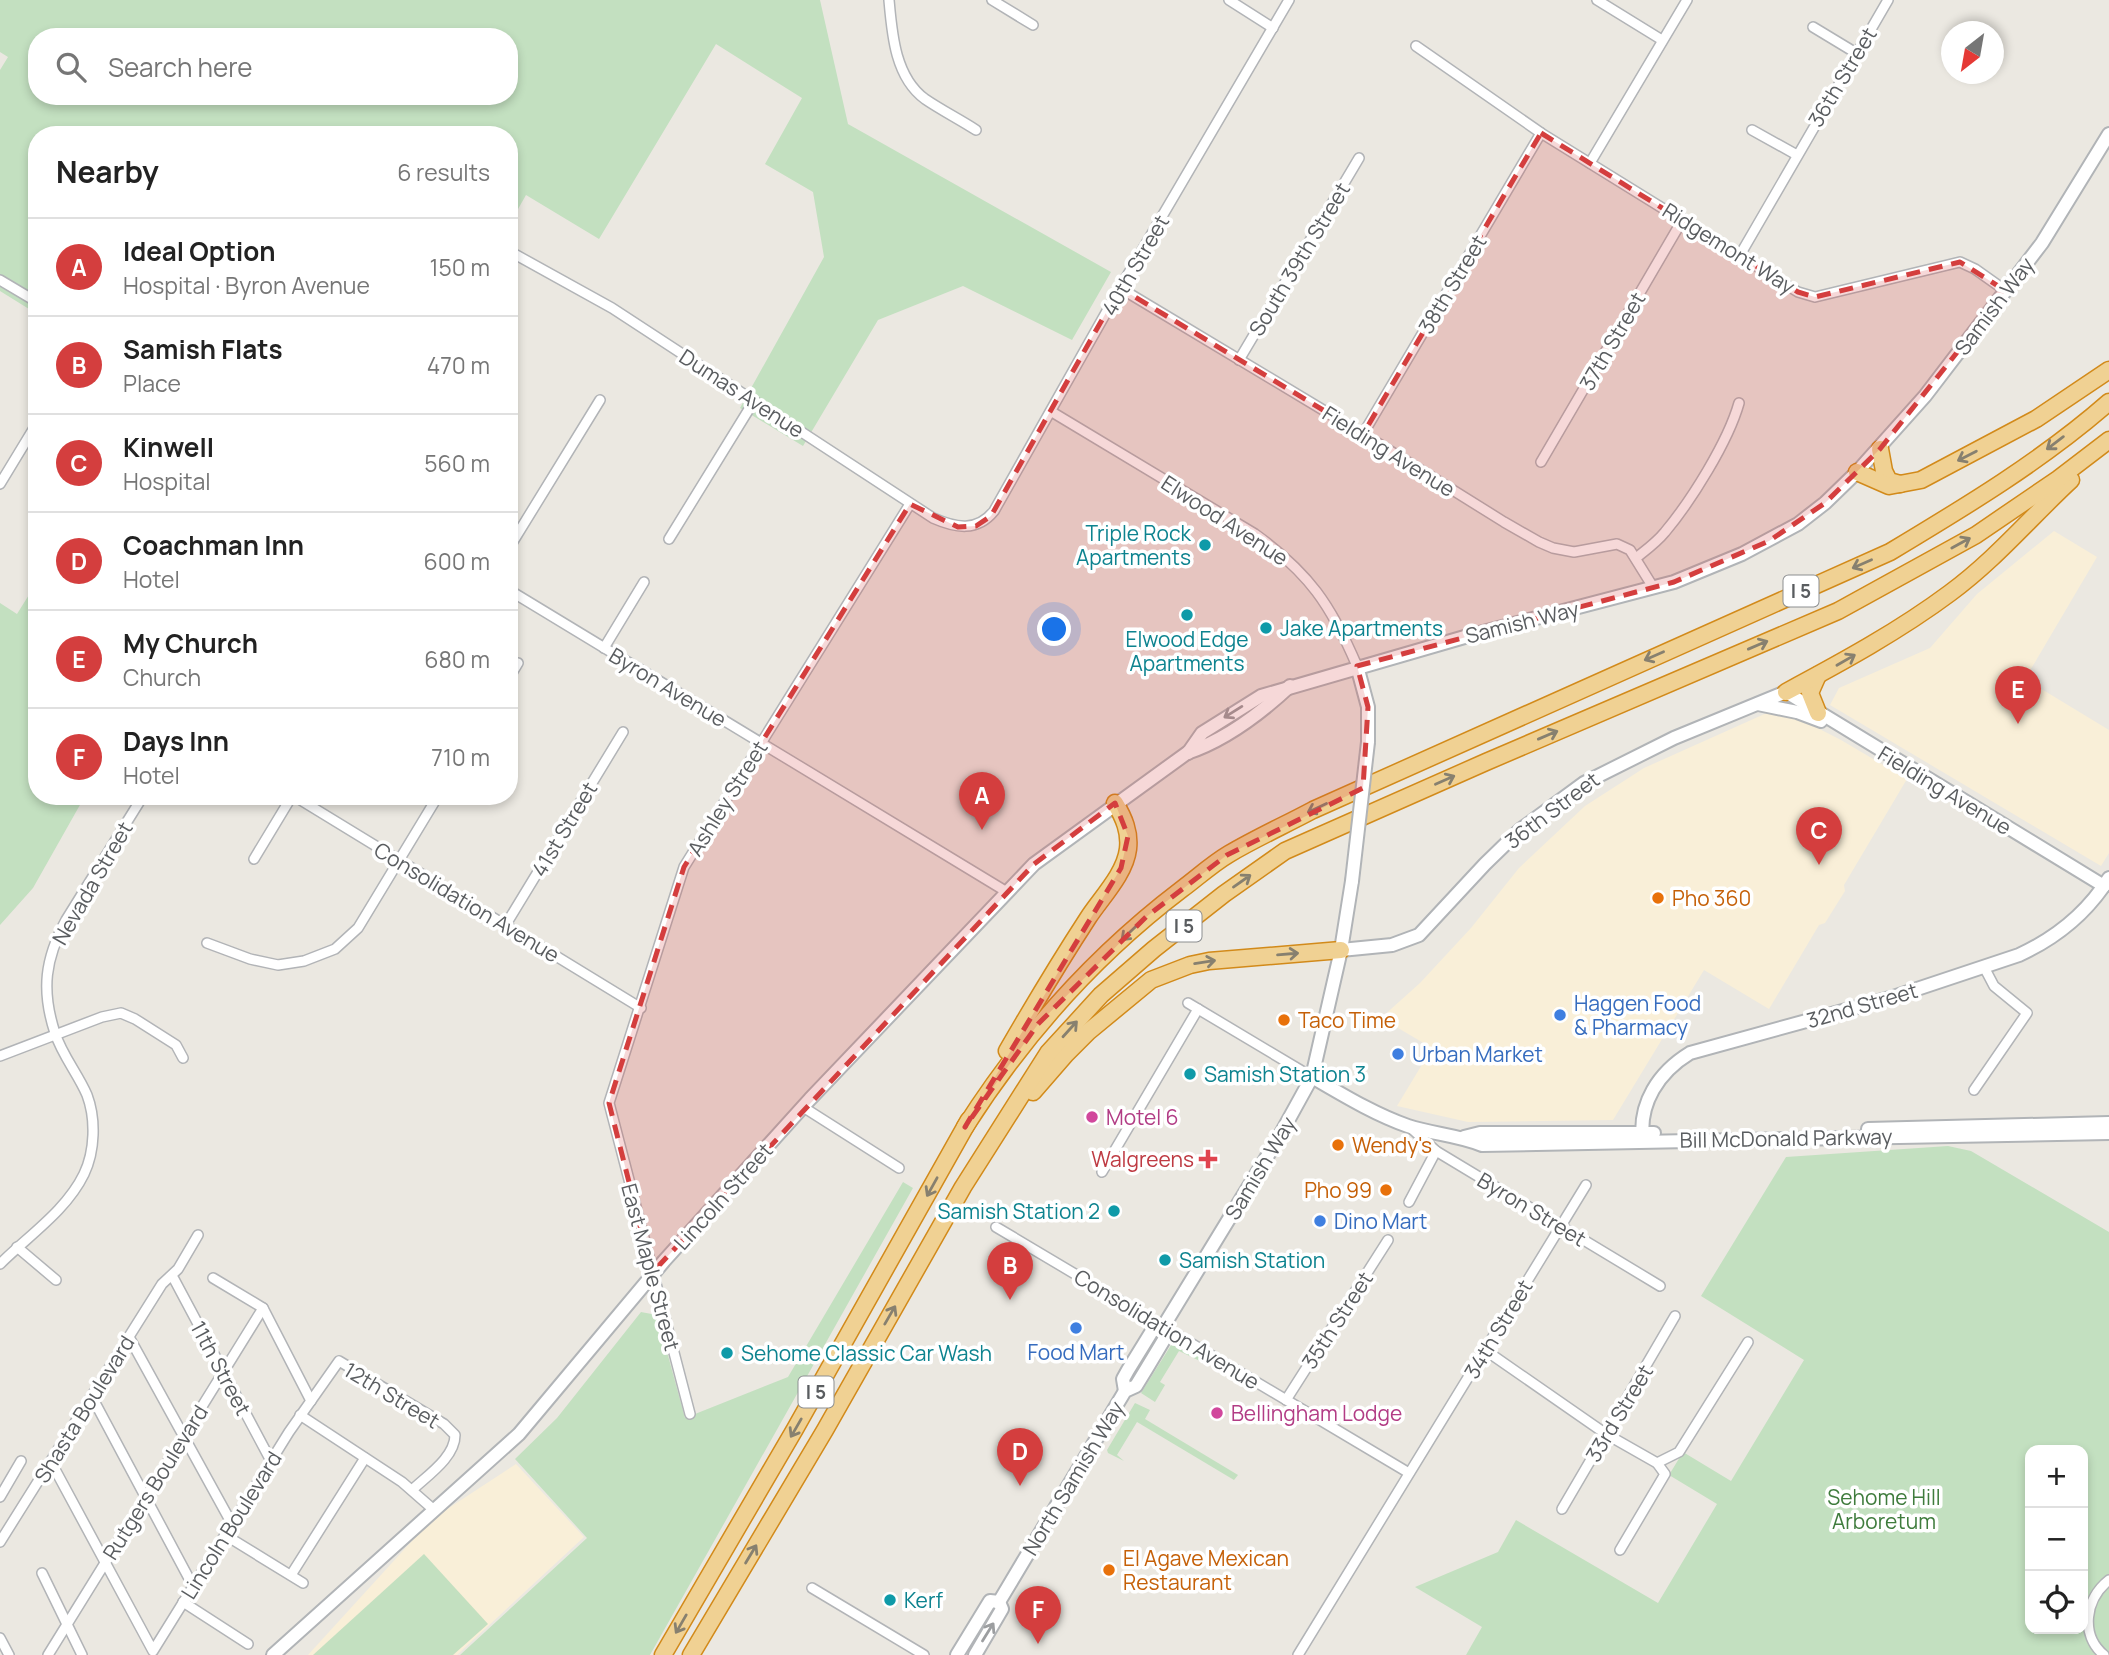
<!DOCTYPE html>
<html lang="en">
<head>
<meta charset="utf-8">
<style>
	:root { --surface:#fff; --page:#f2f2f2; --text:#222; --muted:#767676; --line:#e0e0e0; --accent:#d43e3e }
	body { margin:0; font-family:Manrope,sans-serif; background:var(--page); color:var(--text) }
	.controls { position:absolute; right:21px; bottom:21px; display:grid; overflow:hidden; border-radius:14px; box-shadow:0 4px 10px #0003 }
	.controls button { width:63px; height:63px; display:grid; place-items:center; padding:0; border:0; border-bottom:2px solid var(--line); background:var(--surface); color:var(--text); font:35px sans-serif }
	.compass { position:absolute; left:1941px; top:21px; width:63px; height:63px; border-radius:50%; background:var(--surface); box-shadow:0 4px 10px #0003; rotate:211deg }
	.you { position:absolute; left:1055px; top:630px; width:24px; height:24px; margin:-18px; border:5px solid #fff; border-radius:50%; background:#1a73e8; box-shadow:0 0 0 10px #1a73e833 }
	.badge { display:grid; place-items:center; width:46px; height:46px; border-radius:50%; background:var(--accent); color:#fff; font-size:23px; font-weight:700 }
	.pin { position:absolute; translate:-50% -58px; filter:drop-shadow(0 2px 4px #0008) }
	.pin::after { content:''; position:absolute; top:37px; width:24px; height:21px; background:inherit; clip-path:polygon(0 0,100% 0,50% 100%) }
	.list { margin:0; padding:0; list-style:none }
	h2 { display:flex; justify-content:space-between; align-items:center; height:91px; margin:0; padding:0 28px; font-size:30px }
	h2 small { font-size:23px; font-weight:400; color:var(--muted) }
	.list li { display:grid; grid-template-columns:46px 1fr auto; gap:21px; align-items:center; box-sizing:border-box; height:98px; padding:0 28px; border-top:2px solid var(--line) }
	.list b { display:block; font-size:26px; white-space:nowrap }
	.list p { margin:0; font-size:23px; white-space:nowrap; color:var(--muted) }
	.list em { font-size:23px; font-style:normal; color:var(--muted) }
	.icon { flex:none; width:38px; height:38px; fill:none; stroke:currentColor; stroke-width:2; stroke-linecap:round; stroke-linejoin:round }
	.map { position:relative; flex:none; width:2109px; height:1655px; overflow:hidden }
	.search { position:absolute; background:var(--surface); box-shadow:0 4px 10px #0003; left:28px; top:28px; width:490px; height:77px; display:flex; align-items:center; gap:18px; box-sizing:border-box; padding:0 24px; border-radius:28px; color:var(--muted); font-size:26px }
	.panel { position:absolute; background:var(--surface); box-shadow:0 4px 10px #0003; left:28px; top:126px; width:490px; height:679px; border-radius:28px }
	.map>svg:first-child { display:block }
</style>
</head>
<body>
<div class="map">
<svg width="2109" height="1655" viewBox="0 0 2109 1655">
	<rect width="100%" height="100%" fill="#ebe8e1"/>
	<g fill="#f9efd8">
		<polygon points="2054,531 2097,557 2025,679 2109,730 2109,853 2101,866 1830,705 1839,688 1930,648 1977,594"/>
		<polygon points="1769,712 1800,719 1841,740 1907,779 1844,885 1845,891 1825,923 1819,925 1769,1009 1704,970 1613,1120 1468,1122 1397,1106 1432,1048 1381,1018 1420,983 1471,928 1519,868 1585,806 1644,768"/>
		<polygon points="516,1464 584,1537 457,1655 308,1655 432,1519"/>
	</g>
	<g fill="#c3e0c0" fill-rule="evenodd">
		<path d="M0 0H820L848 124 1111 272 1072 340 963 286 878 320 803 446 740 408 824 257 813 192 765 164 802 98 716 44 599 239 526 195 509 225V135H37V314L0 291V70L8 57 0 52ZM37 37H509V96H37Z"/>
		<polygon points="37,582 37,796 85,796 33,888 0,925 0,603 17,614"/>
		<path d="M1948 1146 1971 1151 2109 1232V1655H1466L1482 1627 1415 1587 1498 1552 1516 1520 1658 1603 1717 1504 1669 1475 1683 1452 1731 1481 1804 1360 1701 1296 1786 1157ZM2030 1450H2083V1629H2030Z"/>
		<polygon points="903,1182 913,1188 650,1655 460,1655 587,1538 515,1459 557,1418 641,1312 657,1315 685,1418 788,1377"/>
		<polygon points="1173,1342 1210,1361 1202,1362 1179,1351 1160,1382 1165,1385 1155,1402 1141,1393"/>
		<polygon points="1135,1403 1150,1410 1145,1419 1238,1475 1234,1480 1137,1422 1117,1455 1124,1461 1108,1453 1107,1450"/>
		<polygon points="424,1554 488,1624 453,1655 313,1655"/>
	</g>
	<g fill="none" stroke-linecap="round" stroke-linejoin="round">
		<g stroke="#b2b4b7" stroke-width="12">
			<g id="street">
				<path d="M889 0C892 34 895 77 925 99 941 110 959 119 976 130"/>
				<polyline points="992,0 1033,25"/>
				<polyline points="1229,0 1273,28"/>
				<polyline points="1597,0 1662,40"/>
				<polyline points="1813,27 1856,53"/>
				<polyline points="1416,46 1541,133 1798,292 1815,297 1960,262 1975,269 2006,291"/>
				<polyline points="1752,130 1797,155"/>
				<polyline points="1590,163 1687,0"/>
				<path d="M509 251 612 308 933 518C956 528 977 532 994 511L1120 288 1289 0"/>
				<polyline points="1740,255 1888,0"/>
				<polyline points="0,280 37,302"/>
				<polyline points="1120,288 1363,434 1504,522 1539,542 1553,548 1574,552 1617,544 1630,550 1653,587"/>
				<polyline points="1239,360 1359,158"/>
				<path d="M1052 412 1255 534C1309 573 1331 605 1357 666"/>
				<polyline points="1363,434 1541,133"/>
				<polyline points="1541,462 1683,219"/>
				<polyline points="0,484 37,423"/>
				<polyline points="669,539 754,401"/>
				<polyline points="509,548 600,400"/>
				<path d="M1636 558C1646 550 1657 542 1665 532 1691 501 1728 442 1739 403"/>
				<polyline points="509,590 1007,892"/>
				<polyline points="604,648 644,582"/>
				<polyline points="509,678 518,663"/>
				<polyline points="294,796 641,1008"/>
				<polyline points="254,859 292,796"/>
				<polyline points="505,926 623,732"/>
				<polyline points="207,943 250,959 278,965 304,961 335,949 358,928 438,796"/>
				<polyline points="1188,1003 1312,1077"/>
				<polyline points="0,1056 102,1017 121,1013 135,1019 176,1045 183,1058"/>
				<polyline points="1974,1090 2027,1013 1994,986 1984,967"/>
				<polyline points="803,1107 899,1168"/>
				<polyline points="1411,1128 1436,1151 1660,1286"/>
				<polyline points="1102,1172 1198,1009"/>
				<polyline points="1409,1202 1436,1151"/>
				<polyline points="996,1227 1409,1473"/>
				<polyline points="17,1247 56,1280"/>
				<path d="M0 1264C28 1236 66 1211 84 1174 95 1151 96 1119 87 1095 78 1074 62 1055 55 1033 41 990 45 959 66 920L143 796"/>
				<polyline points="170,1277 174,1279 271,1461"/>
				<polyline points="213,1278 263,1308 311,1401"/>
				<polyline points="129,1337 232,1524"/>
				<polyline points="1485,1350 1606,1434 1657,1463 1665,1474 1620,1550"/>
				<polyline points="92,1397 193,1586"/>
				<polyline points="1286,1400 1388,1240"/>
				<polyline points="690,1414 609,1103 684,867 910,504"/>
				<polyline points="300,1415 402,1482 434,1510"/>
				<path d="M51 1462 153 1651 289 1432 339 1361 444 1424 455 1435C455 1457 428 1475 412 1490"/>
				<polyline points="1657,1463 1679,1452 1748,1342"/>
				<polyline points="0,1497 21,1461"/>
				<polyline points="1562,1509 1675,1316"/>
				<polyline points="225,1535 303,1583"/>
				<polyline points="0,1542 162,1284 178,1269 198,1235"/>
				<polyline points="42,1573 82,1655"/>
				<polyline points="291,1575 365,1458"/>
				<polyline points="812,1588 924,1655"/>
				<polyline points="183,1602 248,1644"/>
				<polyline points="0,1638 9,1655"/>
				<polyline points="48,1655 263,1308"/>
				<polyline points="1298,1655 1586,1185"/>
				<path d="M2104 1655C2080 1635 2085 1599 2109 1580"/>
			</g>
		</g>
		<g stroke="#b1b4b7" stroke-width="16">
			<g id="secondary">
				<polyline points="1357,666 1368,707 1368,742"/>
				<polyline points="1758,704 1797,712 1821,721"/>
				<polyline points="1188,753 1202,733 1261,696 1468,636 1674,582 1742,554 1798,524 1825,503 1857,472 1925,396 2042,243 2109,134"/>
				<polyline points="1341,950 1392,945 1419,935 1485,864 1520,830 1584,783 1674,738 1786,692 2104,886"/>
				<path d="M1312 1077C1343 1095 1374 1114 1408 1126 1432 1134 1458 1135 1482 1145L2109 1133"/>
				<polyline points="1868,1129 2109,1123"/>
				<polyline points="1464,1137 1480,1133 1654,1133"/>
				<path d="M1643 1141C1638 1103 1659 1072 1690 1053L1890 998 2019 955C2056 938 2087 913 2109 878"/>
				<polyline points="1163,1327 1279,1137 1312,1077 1341,950 1352,881"/>
				<polyline points="1125,1391 1123,1379 1128,1370 1152,1331 1163,1327"/>
				<polyline points="999,1602 1125,1391 1136,1386 1147,1368 1165,1338 1163,1327"/>
				<path d="M273 1655 519 1434 664 1261 810 1099 1034 864 1187 753C1226 740 1260 714 1290 686"/>
				<polyline points="957,1655 990,1601 999,1602"/>
				<polyline points="975,1655 1002,1609 999,1602"/>
			</g>
		</g>
		<g stroke="#d28a1a" stroke-width="19">
			<g id="highway">
				<polyline points="1880,449 1884,471 1889,481 1900,484"/>
				<polyline points="1857,472 1889,486 1921,480 2036,419 2109,370"/>
				<polyline points="1818,675 1810,693 1818,713"/>
				<path d="M1786 692C1842 662 1899 631 1950 593 1995 560 2031 517 2071 480"/>
				<path d="M1007 1051C1033 1006 1060 961 1088 918 1101 898 1125 874 1128 849 1130 832 1124 818 1115 803"/>
				<polyline points="1033,1092 1066,1054 1088,1032 1151,980 1190,965 1209,961 1341,950"/>
				<path d="M965 1127C1023 1036 1095 955 1182 889 1197 878 1212 864 1229 854 1256 838 1285 825 1313 810L1890 552C1965 507 2043 460 2109 402"/>
				<polyline points="663,1655 795,1429 969,1120"/>
				<polyline points="691,1655 825,1430 963,1187 1048,1053 1101,995 1154,949 1224,894 1285,851 1486,762 1838,611 1976,535 2058,479 2109,440"/>
			</g>
		</g>
		<use href="#street" stroke="#fff" stroke-width="9"/>
		<use href="#secondary" stroke="#fff" stroke-width="12"/>
		<use href="#highway" stroke="#f0d193" stroke-width="16"/>
		<g stroke="#b1b4b7" stroke-width="16" stroke-linecap="butt">
			<polyline id="secondary-bridge" points="1352,881 1368,742"/>
		</g>
		<use href="#secondary-bridge" stroke="#fff" stroke-width="12"/>
	</g>
	<defs><path id="oneway-shaft" d="M-6 0H5M1.5-3L5.5 0L1.5 3" fill="none" stroke-width="1.6" stroke-linecap="round" stroke-linejoin="round" transform="scale(1.75)"/></defs>
	<g stroke="#87806f">
		<use href="#oneway-shaft" transform="translate(2055 443) rotate(143)"/>
		<use href="#oneway-shaft" transform="translate(1967 456) rotate(153)"/>
		<use href="#oneway-shaft" transform="translate(1961 543) rotate(-29)"/>
		<use href="#oneway-shaft" transform="translate(1862 564) rotate(156)"/>
		<use href="#oneway-shaft" transform="translate(1758 645) rotate(-23)"/>
		<use href="#oneway-shaft" transform="translate(1654 656) rotate(156)"/>
		<use href="#oneway-shaft" transform="translate(1846 660) rotate(-30)"/>
		<use href="#oneway-shaft" transform="translate(1548 735) rotate(-23)"/>
		<use href="#oneway-shaft" transform="translate(1445 780) rotate(-24)"/>
		<use href="#oneway-shaft" transform="translate(1317 808) rotate(155)"/>
		<use href="#oneway-shaft" transform="translate(1242 881) rotate(-35)"/>
		<use href="#oneway-shaft" transform="translate(1129 933) rotate(136)"/>
		<use href="#oneway-shaft" transform="translate(1288 954) rotate(-5)"/>
		<use href="#oneway-shaft" transform="translate(1205 962) rotate(-9)"/>
		<use href="#oneway-shaft" transform="translate(1070 1029) rotate(-48)"/>
		<use href="#oneway-shaft" transform="translate(932 1187) rotate(119)"/>
		<use href="#oneway-shaft" transform="translate(890 1315) rotate(-60)"/>
		<use href="#oneway-shaft" transform="translate(796 1428) rotate(120)"/>
		<use href="#oneway-shaft" transform="translate(751 1554) rotate(-59)"/>
		<use href="#oneway-shaft" transform="translate(681 1624) rotate(120)"/>
	</g>
	<g stroke="#9c9ea0">
		<use href="#oneway-shaft" transform="translate(1233 712) rotate(148)"/>
		<use href="#oneway-shaft" transform="translate(988 1632) rotate(-58)"/>
	</g>
	<path fill="#d43e3e" fill-opacity="0.2" stroke="#d43e3e" stroke-width="5" stroke-dasharray="14 9" stroke-linejoin="round" d="M1541 133 1798 292 1815 297 1960 262 2006 291 1880 449 1825 503 1769 541 1674 582 1357 666 1368 707 1363 788 1227 855 1146 917 1038 1024 965 1127 1121 868 1128 836 1115 803 1034 864 652 1273 609 1103 684 867 910 504 958 527 976 526 991 516 1120 288 1363 434Z"/>
	<g fill="#0f9aa8" stroke="#fff" stroke-width="2.5">
		<circle cx="1205" cy="545" r="7"/>
		<circle cx="1187" cy="615" r="7"/>
		<circle cx="1266" cy="628" r="7"/>
		<circle cx="1190" cy="1074" r="7"/>
		<circle cx="1114" cy="1211" r="7"/>
		<circle cx="1165" cy="1260" r="7"/>
		<circle cx="727" cy="1353" r="7"/>
		<circle cx="890" cy="1600" r="7"/>
	</g>
	<g fill="#e8710a" stroke="#fff" stroke-width="2.5">
		<circle cx="1658" cy="898" r="7"/>
		<circle cx="1284" cy="1020" r="7"/>
		<circle cx="1338" cy="1145" r="7"/>
		<circle cx="1386" cy="1190" r="7"/>
		<circle cx="1109" cy="1570" r="7"/>
	</g>
	<g fill="#3f7fe0" stroke="#fff" stroke-width="2.5">
		<circle cx="1560" cy="1015" r="7"/>
		<circle cx="1398" cy="1054" r="7"/>
		<circle cx="1320" cy="1221" r="7"/>
		<circle cx="1076" cy="1328" r="7"/>
	</g>
	<g fill="#d1479c" stroke="#fff" stroke-width="2.5">
		<circle cx="1092" cy="1117" r="7"/>
		<circle cx="1217" cy="1413" r="7"/>
	</g>
	<path fill="#e0444e" stroke="#fff" stroke-width="2.5" d="M1204.5 1148.5h7v7h7v7h-7v7h-7v-7h-7v-7h7z"/>
	<g text-anchor="middle" dominant-baseline="central" stroke-width="7" stroke-linejoin="round" paint-order="stroke">
		<g fill="#fff" stroke="#8c8e90" stroke-width="2">
			<rect x="1783.5" y="575.5" width="35" height="31" rx="5"/>
			<rect x="1166.5" y="910.5" width="35" height="31" rx="5"/>
			<rect x="798.5" y="1376.5" width="35" height="31" rx="5"/>
		</g>
		<g font-size="19" font-weight="bold" fill="#5a5d60">
			<text x="1801" y="591">I 5</text>
			<text x="1184" y="926">I 5</text>
			<text x="816" y="1392">I 5</text>
		</g>
		<g font-size="21" fill="#5a5d60" stroke="#fff">
			<text transform="translate(1842 77) rotate(-59)">36th Street</text>
			<text transform="translate(1729 248) rotate(32)">Ridgemont Way</text>
			<text transform="translate(1299 259) rotate(-59)">South 39th Street</text>
			<text transform="translate(1135 265) rotate(-60)">40th Street</text>
			<text transform="translate(1452 284) rotate(-59)">38th Street</text>
			<text transform="translate(1994 306) rotate(-53)">Samish Way</text>
			<text transform="translate(1612 341) rotate(-60)">37th Street</text>
			<text transform="translate(742 393) rotate(33)">Dumas Avenue</text>
			<text transform="translate(1389 451) rotate(32)">Fielding Avenue</text>
			<text transform="translate(1225 520) rotate(33)">Elwood Avenue</text>
			<text transform="translate(1522 622) rotate(-14)">Samish Way</text>
			<text transform="translate(668 687) rotate(31)">Byron Avenue</text>
			<text transform="translate(1945 790) rotate(31)">Fielding Avenue</text>
			<text transform="translate(727 798) rotate(-58)">Ashley Street</text>
			<text transform="translate(1552 810) rotate(-37)">36th Street</text>
			<text transform="translate(564 829) rotate(-59)">41st Street</text>
			<text transform="translate(92 883) rotate(-60)">Nevada Street</text>
			<text transform="translate(467 902) rotate(31)">Consolidation Avenue</text>
			<text transform="translate(1862 1005) rotate(-16)">32nd Street</text>
			<text transform="translate(1786 1138) rotate(-1)">Bill McDonald Parkway</text>
			<text transform="translate(1260 1168) rotate(-59)">Samish Way</text>
			<text transform="translate(723 1196) rotate(-48)">Lincoln Street</text>
			<text transform="translate(1532 1209) rotate(31)">Byron Street</text>
			<text transform="translate(651 1267) rotate(75)">East Maple Street</text>
			<text transform="translate(1337 1320) rotate(-57)">35th Street</text>
			<text transform="translate(1167 1329) rotate(31)">Consolidation Avenue</text>
			<text transform="translate(1498 1329) rotate(-59)">34th Street</text>
			<text transform="translate(221 1368) rotate(62)">11th Street</text>
			<text transform="translate(392 1395) rotate(31)">12th Street</text>
			<text transform="translate(84 1409) rotate(-58)">Shasta Boulevard</text>
			<text transform="translate(1619 1413) rotate(-59)">33rd Street</text>
			<text transform="translate(1073 1478) rotate(-59)">North Samish Way</text>
			<text transform="translate(155 1482) rotate(-58)">Rutgers Boulevard</text>
			<text transform="translate(231 1525) rotate(-58)">Lincoln Boulevard</text>
		</g>
		<g font-size="21" fill="#0d838f" stroke="#fff" text-anchor="start">
			<text x="1191" y="533" text-anchor="end">Triple Rock<tspan x="1191" dy="24">Apartments</tspan></text>
			<text x="1280" y="628">Jake Apartments</text>
			<text x="1187" y="639" text-anchor="middle">Elwood Edge<tspan x="1187" dy="24">Apartments</tspan></text>
			<text x="1204" y="1074">Samish Station 3</text>
			<text x="1100" y="1211" text-anchor="end">Samish Station 2</text>
			<text x="1179" y="1260">Samish Station</text>
			<text x="741" y="1353">Sehome Classic Car Wash</text>
			<text x="904" y="1600">Kerf</text>
		</g>
		<g font-size="21" fill="#c56008" stroke="#fff" text-anchor="start">
			<text x="1672" y="898">Pho 360</text>
			<text x="1298" y="1020">Taco Time</text>
			<text x="1352" y="1145">Wendy's</text>
			<text x="1372" y="1190" text-anchor="end">Pho 99</text>
			<text x="1123" y="1558">El Agave Mexican<tspan x="1123" dy="24">Restaurant</tspan></text>
		</g>
		<g font-size="21" fill="#366cbe" stroke="#fff" text-anchor="start">
			<text x="1574" y="1003">Haggen Food<tspan x="1574" dy="24">&amp; Pharmacy</tspan></text>
			<text x="1412" y="1054">Urban Market</text>
			<text x="1334" y="1221">Dino Mart</text>
			<text x="1076" y="1352" text-anchor="middle">Food Mart</text>
		</g>
		<g font-size="21" fill="#b23c85" stroke="#fff" text-anchor="start">
			<text x="1106" y="1117">Motel 6</text>
			<text x="1231" y="1413">Bellingham Lodge</text>
		</g>
		<g font-size="21" fill="#be3a42" stroke="#fff" text-anchor="end">
			<text x="1194" y="1159">Walgreens</text>
		</g>
		<g font-size="21" fill="#3f7c3d" stroke="#fff">
			<text x="1884" y="1497">Sehome Hill<tspan x="1884" dy="24">Arboretum</tspan></text>
		</g>
	</g>
</svg>
<div class="controls">
<button>+</button>
<button>−</button>
<button><svg class="icon" aria-label="locate" viewBox="0 0 24 24"><circle cx="12" cy="12" r="6"/><path d="M12 2v4M12 18v4M2 12h4M18 12h4"/></svg></button>
</div>
<svg class="compass" viewBox="-18 -18 36 36"><path d="M0-13l5 13h-10z" fill="#e53935"/><path d="M0 13l5-13h-10z" fill="#767676"/></svg>
<div class="you"></div>
<div class="pin badge" style="left:982px;top:830px">A</div>
<div class="pin badge" style="left:1010px;top:1300px">B</div>
<div class="pin badge" style="left:1819px;top:865px">C</div>
<div class="pin badge" style="left:1020px;top:1486px">D</div>
<div class="pin badge" style="left:2018px;top:724px">E</div>
<div class="pin badge" style="left:1038px;top:1644px">F</div>
<div class="search"><svg class="icon" aria-label="search" viewBox="0 0 24 24"><circle cx="10" cy="10" r="6"/><path d="M15 15l6 6"/></svg>Search here</div>
<section class="panel">
<h2>Nearby<small>6 results</small></h2>
<ul class="list">
<li><span class="badge">A</span><div><b>Ideal Option</b><p>Hospital · Byron Avenue</p></div><em>150 m</em></li>
<li><span class="badge">B</span><div><b>Samish Flats</b><p>Place</p></div><em>470 m</em></li>
<li><span class="badge">C</span><div><b>Kinwell</b><p>Hospital</p></div><em>560 m</em></li>
<li><span class="badge">D</span><div><b>Coachman Inn</b><p>Hotel</p></div><em>600 m</em></li>
<li><span class="badge">E</span><div><b>My Church</b><p>Church</p></div><em>680 m</em></li>
<li><span class="badge">F</span><div><b>Days Inn</b><p>Hotel</p></div><em>710 m</em></li>
</ul>
</section>
</div>
</body>
</html>
